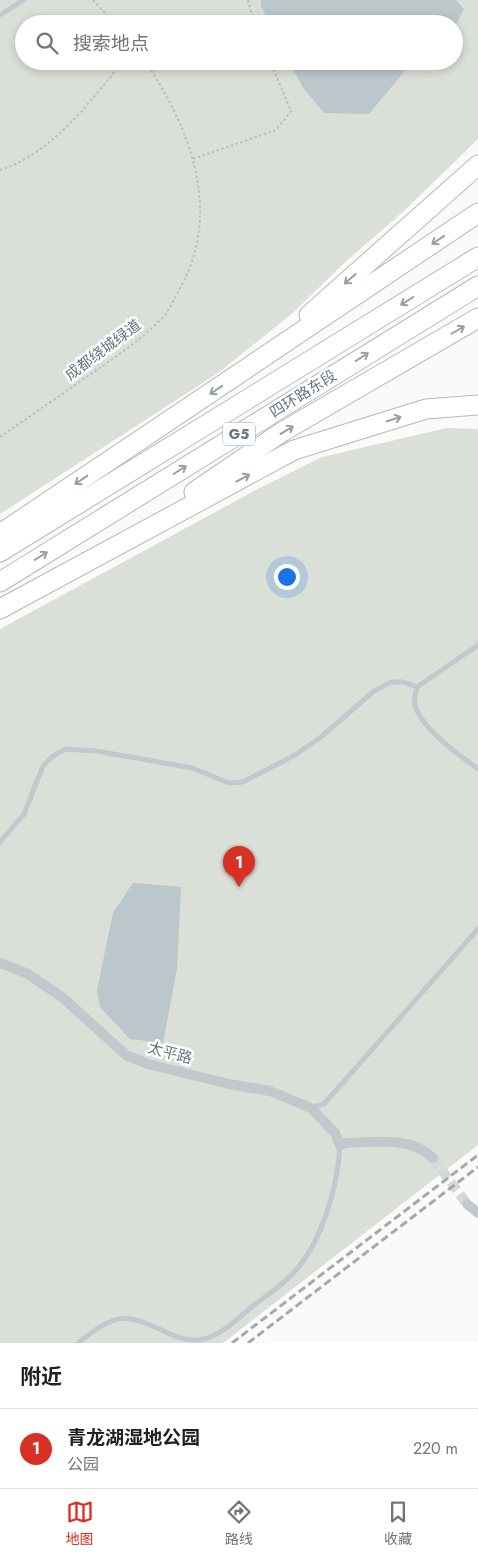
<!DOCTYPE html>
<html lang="zh">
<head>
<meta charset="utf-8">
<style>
	:root { --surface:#fff; --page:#f6f6f6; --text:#202124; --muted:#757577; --line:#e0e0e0; --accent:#d93025 }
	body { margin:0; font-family:Jost,"Noto Sans SC",sans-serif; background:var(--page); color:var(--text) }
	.you { position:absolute; left:286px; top:576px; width:18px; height:18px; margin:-12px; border:4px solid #fff; border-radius:50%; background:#1a73e8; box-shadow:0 0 0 8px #1a73e833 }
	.badge { display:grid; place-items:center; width:32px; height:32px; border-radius:50%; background:var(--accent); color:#fff; font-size:16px; font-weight:700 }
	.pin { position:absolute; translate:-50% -41px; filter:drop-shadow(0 1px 2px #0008) }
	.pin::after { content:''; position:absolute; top:26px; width:18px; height:15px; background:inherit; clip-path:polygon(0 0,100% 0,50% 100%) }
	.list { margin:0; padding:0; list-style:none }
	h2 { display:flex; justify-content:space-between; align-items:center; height:65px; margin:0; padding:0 20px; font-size:21px }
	h2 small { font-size:16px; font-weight:400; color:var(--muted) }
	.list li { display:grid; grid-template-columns:32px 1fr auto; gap:15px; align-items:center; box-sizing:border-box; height:80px; padding:0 20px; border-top:1px solid var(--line) }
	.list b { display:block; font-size:19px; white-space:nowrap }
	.list p { margin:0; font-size:16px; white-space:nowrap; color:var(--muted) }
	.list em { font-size:16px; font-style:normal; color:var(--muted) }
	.icon { flex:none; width:28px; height:28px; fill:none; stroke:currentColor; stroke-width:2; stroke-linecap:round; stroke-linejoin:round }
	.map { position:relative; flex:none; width:478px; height:1343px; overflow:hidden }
	.search { position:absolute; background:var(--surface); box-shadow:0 2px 8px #0003; left:15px; right:15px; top:15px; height:55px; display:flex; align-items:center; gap:12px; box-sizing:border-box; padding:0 18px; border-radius:28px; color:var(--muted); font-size:19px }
	.sheet { height:145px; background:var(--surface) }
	nav { display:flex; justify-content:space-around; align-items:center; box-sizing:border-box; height:70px; border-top:1px solid var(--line); background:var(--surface); font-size:14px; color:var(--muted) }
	nav a { display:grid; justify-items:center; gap:2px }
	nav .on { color:var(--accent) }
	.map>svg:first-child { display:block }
</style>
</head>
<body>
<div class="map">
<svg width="478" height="1343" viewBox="0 0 478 1343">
	<rect width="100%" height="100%" fill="#fafaf8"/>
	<g fill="#dadfd7" fill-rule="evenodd">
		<path d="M0 0H478V139L405 210 343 264 293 313 218 373 0 514ZM24 24H454V61H24Z"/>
		<polygon points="447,428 478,429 478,1145 223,1343 0,1343 0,629 254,491 322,457"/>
	</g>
	<g fill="#bbc7cb">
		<polygon points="261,0 456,0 464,9 454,28 454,24 270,24 261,6"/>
		<polygon points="289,61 413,61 369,114 324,113 303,88"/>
		<polygon points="133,883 181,887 177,969 163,1043 130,1039 100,1007 97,990 113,913"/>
	</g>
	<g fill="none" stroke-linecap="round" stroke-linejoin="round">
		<polyline stroke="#d5d9db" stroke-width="10" stroke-dasharray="10 5" stroke-linecap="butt" points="433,1158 467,1204"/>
		<g stroke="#b4b9bd" stroke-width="21">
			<g id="motorway">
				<polyline points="309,315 478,165"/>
				<polyline points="194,492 282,432 478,318"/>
				<polyline points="0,534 478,213"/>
				<polyline points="0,552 478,257"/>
				<polyline points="0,582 478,286"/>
				<polyline points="0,609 294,450 426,409 478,405"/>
			</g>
		</g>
		<g stroke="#bbbfc2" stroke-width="2" stroke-dasharray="2.5 2.5" stroke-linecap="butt">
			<polyline points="93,0 115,24"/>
			<polyline points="248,0 254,24"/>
			<polyline points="193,159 276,130 291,111 270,61"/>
			<path d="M0 170C50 154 87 106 119 66L126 61"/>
			<path d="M0 437C30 416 61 395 91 374 117 356 144 338 165 315 171 307 175 297 180 288 223 212 190 128 145 61"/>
		</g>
		<g stroke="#c3c8cc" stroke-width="5">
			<polyline points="0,15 24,0"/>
			<path d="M417 687C416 693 413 700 415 706 423 730 459 755 478 769"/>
			<polyline points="0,842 24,814 43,766 52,757 65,749 96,751 170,764 192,768 229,783 243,782 295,755 321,737 374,691 391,682 403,682 417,687 478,645"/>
			<polyline points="311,1108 324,1104 478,929"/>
			<path d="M78 1343C117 1312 125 1312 170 1334 178 1338 190 1341 199 1340 219 1337 232 1323 247 1311 262 1298 281 1287 294 1272 322 1243 338 1185 340 1145"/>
		</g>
		<g stroke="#c3c8cc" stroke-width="10">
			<path d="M0 963 28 974 62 997 126 1055 148 1064 229 1084 270 1091 311 1108 335 1133 340 1145 346 1143C374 1142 411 1136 433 1158"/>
			<polyline points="467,1204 478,1213"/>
		</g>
		<use href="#motorway" stroke="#fff" stroke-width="19"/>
		<g stroke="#a2aab0" stroke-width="3" stroke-dasharray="8 4" stroke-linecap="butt">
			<polyline points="232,1343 478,1155"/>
			<polyline points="248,1343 478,1167"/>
		</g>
	</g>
	<defs><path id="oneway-shaft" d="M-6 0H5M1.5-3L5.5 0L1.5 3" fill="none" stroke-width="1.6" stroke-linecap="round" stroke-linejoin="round" transform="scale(1.25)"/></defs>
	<g stroke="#939fa8">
		<use href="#oneway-shaft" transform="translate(438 240) rotate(146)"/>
		<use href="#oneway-shaft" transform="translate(350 279) rotate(139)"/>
		<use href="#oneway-shaft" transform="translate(407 301) rotate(148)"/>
		<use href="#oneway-shaft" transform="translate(458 330) rotate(-30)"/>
		<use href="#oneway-shaft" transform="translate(362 357) rotate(-32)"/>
		<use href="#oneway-shaft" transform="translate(216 390) rotate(146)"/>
		<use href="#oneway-shaft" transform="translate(394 419) rotate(-17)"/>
		<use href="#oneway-shaft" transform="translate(287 430) rotate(-31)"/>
		<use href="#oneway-shaft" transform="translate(180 470) rotate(-32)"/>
		<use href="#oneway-shaft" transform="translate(243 478) rotate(-28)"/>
		<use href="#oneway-shaft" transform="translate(81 480) rotate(146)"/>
		<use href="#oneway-shaft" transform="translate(41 556) rotate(-32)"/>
	</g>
	<g text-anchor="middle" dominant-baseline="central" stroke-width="5" stroke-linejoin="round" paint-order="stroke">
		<rect fill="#fff" stroke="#939fa8" stroke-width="1" x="223" y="422.5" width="32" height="23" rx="4"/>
		<g font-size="14" font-weight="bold" fill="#657683">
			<text x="239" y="434">G5</text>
		</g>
		<g font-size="15" fill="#657683" stroke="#fff">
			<text transform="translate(103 350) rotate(-37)">成都绕城绿道</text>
			<text transform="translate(303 394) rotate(-32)">四环路东段</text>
			<text transform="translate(170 1053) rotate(15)">太平路</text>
		</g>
	</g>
</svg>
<div class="you"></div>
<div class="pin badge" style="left:239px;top:887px">1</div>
<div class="search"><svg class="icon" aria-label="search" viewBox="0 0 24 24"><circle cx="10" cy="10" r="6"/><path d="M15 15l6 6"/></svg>搜索地点</div>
</div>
<section class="sheet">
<h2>附近<small></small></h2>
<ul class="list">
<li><span class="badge">1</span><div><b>青龙湖湿地公园</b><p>公园</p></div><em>220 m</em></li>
</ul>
</section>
<nav>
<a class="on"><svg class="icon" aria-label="map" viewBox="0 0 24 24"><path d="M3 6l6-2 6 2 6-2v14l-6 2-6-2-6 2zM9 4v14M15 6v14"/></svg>地图</a>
<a><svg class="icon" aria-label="directions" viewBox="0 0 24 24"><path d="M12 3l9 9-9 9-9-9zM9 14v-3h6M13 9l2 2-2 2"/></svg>路线</a>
<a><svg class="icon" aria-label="saved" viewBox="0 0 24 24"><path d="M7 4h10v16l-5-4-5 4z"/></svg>收藏</a>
</nav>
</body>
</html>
